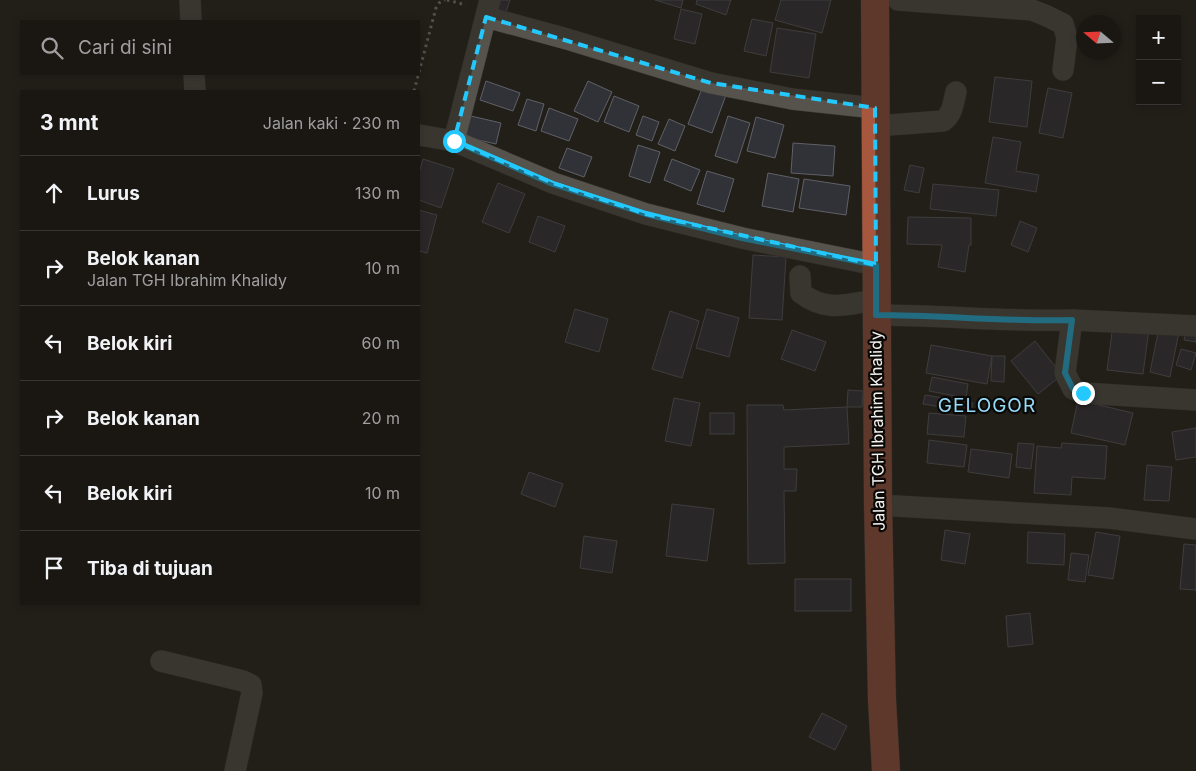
<!DOCTYPE html>
<html lang="id">
<head>
<meta charset="utf-8">
<style>
	:root { --surface:#1a1713; --page:#272421; --text:#f1f3f6; --muted:#9f9fa0; --line:#383633 }
	body { margin:0; font-family:Inter,sans-serif; background:var(--page); color:var(--text) }
	.controls { position:absolute; right:15px; top:15px; display:grid; overflow:hidden; border-radius:0px; box-shadow:0 2px 8px #0003 }
	.controls button { width:45px; height:45px; display:grid; place-items:center; padding:0; border:0; border-bottom:1px solid var(--line); background:var(--surface); color:var(--text); font:25px sans-serif }
	.compass { position:absolute; left:1076px; top:15px; width:45px; height:45px; border-radius:50%; background:var(--surface); box-shadow:0 2px 8px #0003; rotate:289deg }
	.stop { position:absolute; width:15px; height:15px; margin:-11px; border:4px solid #23c9fe; border-radius:50%; background:#fff }
	.stop.end { background:#23c9fe; border-color:#fff; box-shadow:0 1px 5px #0008 }
	.list { margin:0; padding:0; list-style:none }
	h2 { display:flex; justify-content:space-between; align-items:center; height:65px; margin:0; padding:0 20px; font-size:21px }
	h2 small { font-size:16px; font-weight:400; color:var(--muted) }
	.list li { display:grid; grid-template-columns:32px 1fr auto; gap:15px; align-items:center; box-sizing:border-box; height:75px; padding:0 20px; border-top:1px solid var(--line) }
	.list b { display:block; font-size:19px; white-space:nowrap }
	.list p { margin:0; font-size:16px; white-space:nowrap; color:var(--muted) }
	.list em { font-size:16px; font-style:normal; color:var(--muted) }
	.icon { flex:none; width:28px; height:28px; fill:none; stroke:currentColor; stroke-width:2; stroke-linecap:round; stroke-linejoin:round }
	.map { position:relative; flex:none; width:1196px; height:771px; overflow:hidden }
	.search { position:absolute; background:var(--surface); box-shadow:0 2px 8px #0003; left:20px; top:20px; width:400px; height:55px; display:flex; align-items:center; gap:12px; box-sizing:border-box; padding:0 18px; border-radius:0px; color:var(--muted); font-size:19px }
	.panel { position:absolute; background:var(--surface); box-shadow:0 2px 8px #0003; left:20px; top:90px; width:400px; height:515px; border-radius:0px }
	.map>svg:first-child { display:block }
</style>
</head>
<body>
<div class="map">
<svg width="1196" height="771" viewBox="0 0 1196 771">
	<rect width="100%" height="100%" fill="#221f19"/>
	<g fill="#313238" stroke="#606068">
		<polygon points="498,0 510,0 506,12 495,9"/>
		<polygon points="655,0 683,0 681,8"/>
		<polygon points="697,0 731,0 726,15 696,4"/>
		<polygon points="781,0 831,0 822,33 775,20"/>
		<polygon points="681,9 702,14 695,44 674,39"/>
		<polygon points="752,19 773,23 766,56 744,51"/>
		<polygon points="777,28 816,34 809,78 770,72"/>
		<polygon points="995,77 1032,81 1027,127 989,122"/>
		<polygon points="486,81 520,93 513,111 480,100"/>
		<polygon points="588,81 612,92 598,122 574,111"/>
		<polygon points="703,86 726,95 712,133 688,124"/>
		<polygon points="1048,88 1072,93 1063,138 1039,133"/>
		<polygon points="614,96 639,106 629,132 604,122"/>
		<polygon points="527,99 544,104 536,131 518,125"/>
		<polygon points="549,108 578,119 569,141 541,131"/>
		<polygon points="471,116 501,123 496,144 465,137"/>
		<polygon points="643,116 659,122 652,141 636,135"/>
		<polygon points="728,116 750,123 737,163 715,156"/>
		<polygon points="756,117 784,125 775,158 747,151"/>
		<polygon points="669,119 685,126 675,151 658,144"/>
		<polygon points="993,137 1021,142 1016,171 1039,175 1036,192 985,183"/>
		<polygon points="793,143 835,146 833,176 791,173"/>
		<polygon points="638,145 660,152 650,183 629,176"/>
		<polygon points="567,148 592,157 584,177 559,168"/>
		<polygon points="423,159 454,169 441,208 419,200 419,173"/>
		<polygon points="672,159 700,170 691,191 664,180"/>
		<polygon points="910,165 924,168 919,193 904,190"/>
		<polygon points="707,171 734,179 724,212 697,204"/>
		<polygon points="768,173 799,179 793,212 762,206"/>
		<polygon points="804,179 850,186 846,215 799,208"/>
		<polygon points="498,183 525,194 509,233 482,222"/>
		<polygon points="933,184 999,190 996,216 930,209"/>
		<polygon points="419,210 437,215 427,253 419,251"/>
		<polygon points="538,216 565,226 555,252 529,242"/>
		<polygon points="908,217 971,218 971,245 969,245 965,272 938,267 942,245 907,244"/>
		<polygon points="1020,221 1037,228 1028,252 1011,245"/>
		<polygon points="753,255 786,257 782,320 749,318"/>
		<polygon points="575,309 608,319 599,352 565,342"/>
		<polygon points="707,309 739,318 729,357 696,348"/>
		<polygon points="670,311 699,321 682,378 652,369"/>
		<polygon points="1113,325 1149,329 1143,374 1107,370"/>
		<polygon points="1159,328 1179,332 1170,377 1150,372"/>
		<polygon points="792,330 826,342 815,371 781,359"/>
		<polygon points="1186,330 1196,332 1196,342 1184,340"/>
		<polygon points="1035,341 1062,375 1038,394 1011,361"/>
		<polygon points="931,345 992,356 987,384 926,373"/>
		<polygon points="1181,349 1196,353 1191,370 1176,365"/>
		<polygon points="992,356 1005,356 1004,382 991,381"/>
		<polygon points="932,377 968,384 966,398 929,391"/>
		<polygon points="848,390 863,391 862,407 847,407"/>
		<polygon points="925,395 973,403 971,412 923,404"/>
		<polygon points="674,398 700,403 691,446 665,441"/>
		<polygon points="1078,400 1133,413 1125,445 1071,433"/>
		<polygon points="747,405 783,405 784,410 847,407 849,444 784,447 784,469 797,469 796,491 784,491 785,563 748,564"/>
		<rect x="710" y="413" width="24" height="21"/>
		<polygon points="929,413 966,416 964,437 927,434"/>
		<polygon points="1196,428 1196,457 1176,460 1172,432"/>
		<polygon points="929,440 967,445 964,467 927,463"/>
		<polygon points="1018,443 1034,444 1031,469 1016,467"/>
		<polygon points="1062,443 1107,446 1105,479 1072,477 1071,495 1034,493 1037,446 1061,448"/>
		<polygon points="971,449 1012,454 1009,478 968,472"/>
		<polygon points="1147,465 1172,467 1169,501 1144,500"/>
		<polygon points="529,472 563,484 555,507 521,494"/>
		<polygon points="672,504 714,509 707,561 666,556"/>
		<polygon points="945,530 970,534 965,564 941,560"/>
		<polygon points="1028,532 1065,534 1064,565 1027,563"/>
		<polygon points="1096,532 1120,536 1113,579 1088,575"/>
		<polygon points="584,536 617,541 612,573 580,568"/>
		<polygon points="1184,544 1196,545 1196,590 1180,589"/>
		<polygon points="1071,553 1089,555 1085,582 1068,580"/>
		<rect x="795" y="579" width="56" height="32"/>
		<polygon points="1030,613 1033,644 1008,647 1006,616"/>
		<polygon points="822,713 847,726 835,750 809,737"/>
	</g>
	<g fill="none" stroke-linecap="round" stroke-linejoin="round">
		<g stroke="#3e3c38" stroke-width="22">
			<g id="street">
				<polyline points="190,0 191,21"/>
				<polyline points="898,0 1032,10 1047,16 1063,24 1067,38 1063,70"/>
				<polyline points="486,17 567,39 711,83 792,99 875,108"/>
				<polyline points="194,74 195,91"/>
				<path d="M876 126 943 121C953 114 953 103 956 92"/>
				<polyline points="419,135 454,141 553,183 646,214 742,238 876,265"/>
				<polyline points="454,141 490,0"/>
				<path d="M800 276 801 293C827 313 847 304 876 300"/>
				<path d="M876 315C942 315 1007 322 1072 320L1065 373 1073 389 1083 393 1196 400"/>
				<polyline points="1072,320 1196,326"/>
				<polyline points="878,505 1109,518 1196,529"/>
				<polyline points="161,661 243,681 251,685 252,693 235,771"/>
			</g>
		</g>
		<g stroke="#3e3c38" stroke-width="29">
			<polyline id="primary" points="875,0 878,505 882,700 886,771"/>
		</g>
		<g stroke="#908e89" stroke-width="3" stroke-dasharray="2.5 4" stroke-linecap="butt">
			<polyline points="447,0 466,5"/>
			<polyline points="414,91 436,8 439,3 445,0"/>
		</g>
		<use href="#street" stroke="#56534c" stroke-width="21"/>
		<use href="#primary" stroke="#a6573e" stroke-width="28"/>
	</g>
	<g fill="none" stroke-linecap="round" stroke-linejoin="round">
		<path stroke="#23c9fe" stroke-width="6" d="M454 141 553 184 646 214 742 238 876 265V315C942 315 1007 322 1072 320L1065 373 1073 389 1083 393"/>
	</g>
	<path d="M0 0H1196V771H0ZM486 17 711 83 875 108 876 265 646 214 553 183 454 141Z" fill="#221f19" fill-opacity=".55" fill-rule="evenodd"/>
	<path fill="none" stroke="#23c9fe" stroke-width="4" stroke-dasharray="10 6" stroke-linejoin="round" d="M486 17 711 83 875 108 876 265 646 214 553 183 454 141Z"/>
	<g text-anchor="middle" dominant-baseline="central" stroke-width="4.5" stroke-linejoin="round" paint-order="stroke">
		<g font-size="16" fill="#f3f1ed" stroke="#0a0907">
			<text transform="translate(877 431) rotate(-91)">Jalan TGH Ibrahim Khalidy</text>
		</g>
		<g font-size="19" letter-spacing="1" fill="#95daf7" stroke="#0a0907">
			<text x="987" y="405">GELOGOR</text>
		</g>
	</g>
</svg>
<div class="controls">
<button>+</button>
<button>−</button>
</div>
<svg class="compass" viewBox="-18 -18 36 36"><path d="M0-13l5 13h-10z" fill="#e53935"/><path d="M0 13l5-13h-10z" fill="#9f9fa0"/></svg>
<div class="stop" style="left:454px;top:141px"></div>
<div class="stop end" style="left:1083px;top:393px"></div>
<div class="search"><svg class="icon" aria-label="search" viewBox="0 0 24 24"><circle cx="10" cy="10" r="6"/><path d="M15 15l6 6"/></svg>Cari di sini</div>
<section class="panel">
<h2>3 mnt<small>Jalan kaki · 230 m</small></h2>
<ul class="list">
<li><svg class="icon" aria-label="ahead" viewBox="0 0 24 24"><path d="M12 20V5M6 11l6-6 6 6"/></svg><div><b>Lurus</b></div><em>130 m</em></li>
<li><svg class="icon" aria-label="right" viewBox="0 0 24 24"><path d="M7 20v-9h11M14 6l5 5-5 5"/></svg><div><b>Belok kanan</b><p>Jalan TGH Ibrahim Khalidy</p></div><em>10 m</em></li>
<li><svg class="icon" aria-label="left" viewBox="0 0 24 24"><path d="M17 20v-9H6M10 6l-5 5 5 5"/></svg><div><b>Belok kiri</b></div><em>60 m</em></li>
<li><svg class="icon" aria-label="right" viewBox="0 0 24 24"><path d="M7 20v-9h11M14 6l5 5-5 5"/></svg><div><b>Belok kanan</b></div><em>20 m</em></li>
<li><svg class="icon" aria-label="left" viewBox="0 0 24 24"><path d="M17 20v-9H6M10 6l-5 5 5 5"/></svg><div><b>Belok kiri</b></div><em>10 m</em></li>
<li><svg class="icon" aria-label="arrive" viewBox="0 0 24 24"><path d="M6 21V4h12l-3 4 3 4H6"/></svg><div><b>Tiba di tujuan</b></div></li>
</ul>
</section>
</div>
</body>
</html>
